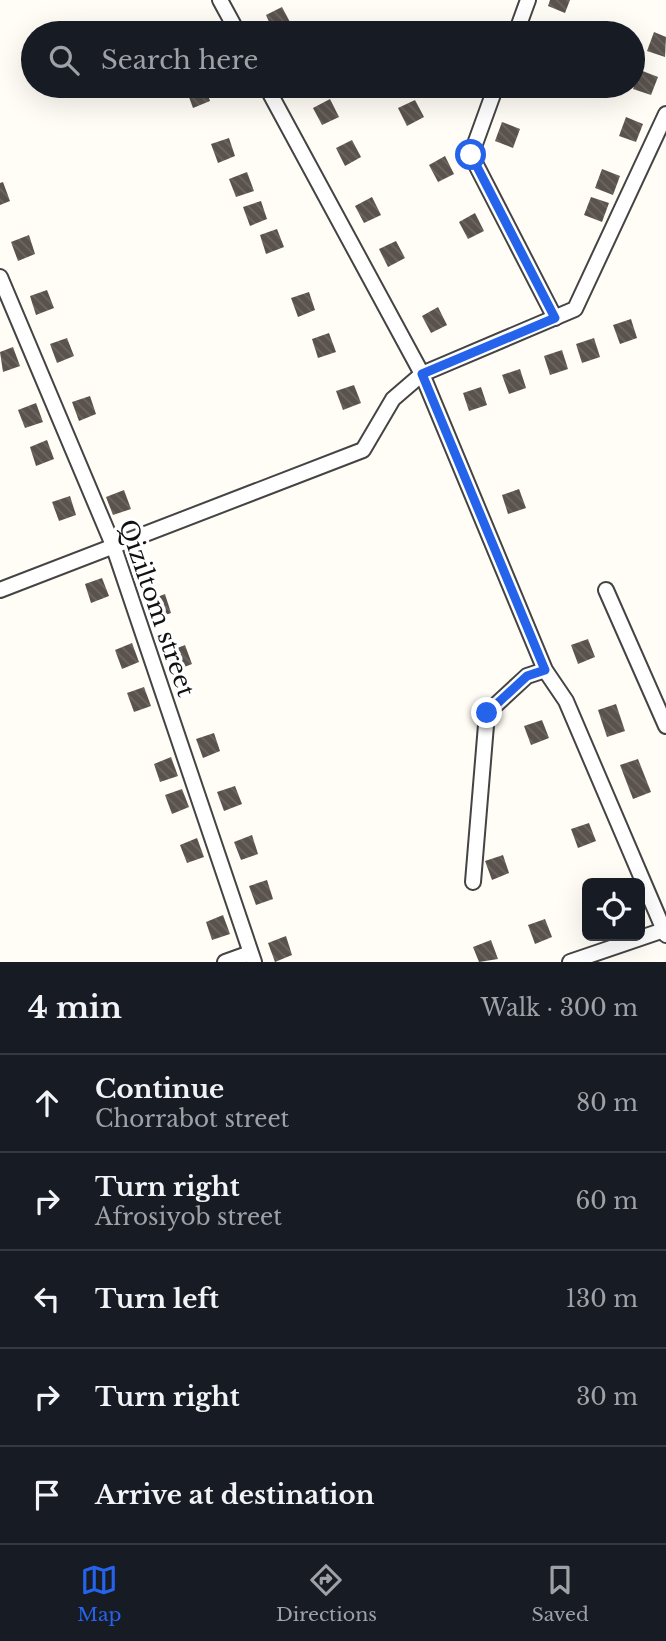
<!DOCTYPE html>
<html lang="en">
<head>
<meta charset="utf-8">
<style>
	:root { --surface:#171b24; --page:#242831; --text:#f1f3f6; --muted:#9ea1a6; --line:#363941; --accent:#2563eb }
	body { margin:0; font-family:"Libre Baskerville",serif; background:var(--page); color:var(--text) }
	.controls { position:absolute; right:21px; bottom:21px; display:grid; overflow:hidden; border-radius:10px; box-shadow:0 7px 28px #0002 }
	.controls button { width:63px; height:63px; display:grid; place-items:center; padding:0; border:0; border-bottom:2px solid var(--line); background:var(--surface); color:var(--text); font:35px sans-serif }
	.stop { position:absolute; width:21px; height:21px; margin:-16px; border:5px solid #2563eb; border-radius:50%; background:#fff }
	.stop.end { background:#2563eb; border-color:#fff; box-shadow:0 2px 7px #0008 }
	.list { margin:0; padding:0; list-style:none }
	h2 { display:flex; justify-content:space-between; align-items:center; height:91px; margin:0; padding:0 28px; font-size:30px }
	h2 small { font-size:23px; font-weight:400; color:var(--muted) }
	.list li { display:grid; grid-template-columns:46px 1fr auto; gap:21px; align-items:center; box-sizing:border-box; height:98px; padding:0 28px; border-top:2px solid var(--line) }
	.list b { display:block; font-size:26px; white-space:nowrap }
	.list p { margin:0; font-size:23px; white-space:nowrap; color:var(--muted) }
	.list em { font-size:23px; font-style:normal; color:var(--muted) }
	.icon { flex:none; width:38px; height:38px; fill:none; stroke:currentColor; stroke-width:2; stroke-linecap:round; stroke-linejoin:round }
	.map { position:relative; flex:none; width:666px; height:962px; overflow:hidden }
	.search { position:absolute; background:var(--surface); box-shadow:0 7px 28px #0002; left:21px; right:21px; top:21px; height:77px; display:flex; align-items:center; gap:18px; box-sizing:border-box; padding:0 24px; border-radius:38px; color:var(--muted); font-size:26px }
	.sheet { height:581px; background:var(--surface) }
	nav { display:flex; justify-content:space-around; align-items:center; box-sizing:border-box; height:98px; border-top:2px solid var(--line); background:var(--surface); font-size:19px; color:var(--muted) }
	nav a { display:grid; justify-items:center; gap:4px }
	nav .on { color:var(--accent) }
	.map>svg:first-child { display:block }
</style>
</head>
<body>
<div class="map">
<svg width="666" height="962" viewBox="0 0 666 962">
	<defs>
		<pattern id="building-back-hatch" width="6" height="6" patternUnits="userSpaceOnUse" patternTransform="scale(1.75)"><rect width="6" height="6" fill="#5a524d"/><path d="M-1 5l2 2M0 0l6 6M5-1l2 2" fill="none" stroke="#6d6662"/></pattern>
	</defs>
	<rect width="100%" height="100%" fill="#fffdf5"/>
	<g fill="url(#building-back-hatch)">
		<polygon points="550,0 570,0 565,13 548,6"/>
		<polygon points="282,7 291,24 274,33 266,15"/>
		<polygon points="538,22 556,29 554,33 534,33"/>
		<polygon points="654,32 666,37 665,57 647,51"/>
		<polygon points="640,70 658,77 651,95 633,89"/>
		<polygon points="195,86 205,86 210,101 193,108 186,89"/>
		<polygon points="330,99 339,117 322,125 313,108"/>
		<polygon points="415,100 424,117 407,126 398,108"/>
		<polygon points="626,117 643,124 636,142 619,136"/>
		<polygon points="502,122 520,129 513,148 495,141"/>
		<polygon points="229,138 235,156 218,163 211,144"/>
		<polygon points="352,140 361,157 345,166 336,148"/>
		<polygon points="445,156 454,174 438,182 429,165"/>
		<polygon points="602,169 620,176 613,195 595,188"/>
		<polygon points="247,172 254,191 236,197 229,179"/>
		<polygon points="3,182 10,201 0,205 0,183"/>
		<polygon points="372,197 381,215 364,223 355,206"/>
		<polygon points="591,197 609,203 602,222 584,215"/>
		<polygon points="261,201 267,219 250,226 243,207"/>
		<polygon points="475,213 484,231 468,239 459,222"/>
		<polygon points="277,229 284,247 266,254 260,235"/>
		<polygon points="29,235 35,254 18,261 11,242"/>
		<polygon points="396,241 405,258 388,267 379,249"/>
		<polygon points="47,290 54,308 36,315 30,296"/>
		<polygon points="309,292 315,310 298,317 291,298"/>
		<polygon points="438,307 447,325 431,333 422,316"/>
		<polygon points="631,319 637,338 620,344 613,325"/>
		<polygon points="329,333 336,352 318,358 312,339"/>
		<polygon points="67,338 74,356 57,363 50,344"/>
		<polygon points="594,338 600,357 582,363 576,344"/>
		<polygon points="13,347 20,366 3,372 0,352"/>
		<polygon points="562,350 568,369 550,375 544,356"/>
		<polygon points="520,369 526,388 509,394 502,375"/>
		<polygon points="354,385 361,403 343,410 336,391"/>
		<polygon points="481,387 487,405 469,411 463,393"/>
		<polygon points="90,396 96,414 79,421 72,402"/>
		<polygon points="36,403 43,422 25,428 18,410"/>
		<polygon points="47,440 54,459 36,466 30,447"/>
		<polygon points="519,489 526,508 508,514 502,495"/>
		<polygon points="124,490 131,509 113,515 106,497"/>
		<polygon points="70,496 76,515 59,521 52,502"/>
		<polygon points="102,578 109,596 91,603 85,584"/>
		<polygon points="165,594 171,613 154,619 147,601"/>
		<polygon points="588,639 595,657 578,664 571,645"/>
		<polygon points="132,643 139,662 122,669 115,650"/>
		<polygon points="185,645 192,664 174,671 167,652"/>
		<polygon points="144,687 151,706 134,712 127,693"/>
		<polygon points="616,704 625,731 607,737 598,710"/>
		<polygon points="542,720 549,738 531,745 524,726"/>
		<polygon points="214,733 220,751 203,758 196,739"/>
		<polygon points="171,757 178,776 160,782 154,764"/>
		<polygon points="638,759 651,792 633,799 620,765"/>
		<polygon points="235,786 242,804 224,811 217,792"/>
		<polygon points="182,789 189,807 172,814 165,795"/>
		<polygon points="589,823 596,841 578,848 571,829"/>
		<polygon points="252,835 258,854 241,860 234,842"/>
		<polygon points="197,838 204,857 187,863 180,845"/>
		<polygon points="503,855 509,873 492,880 485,861"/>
		<polygon points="267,880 273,899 256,905 249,886"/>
		<polygon points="223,915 230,934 212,940 206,922"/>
		<polygon points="545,919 552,937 535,944 528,925"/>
		<polygon points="286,936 292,955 275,962 268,943"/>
		<polygon points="491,940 498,959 479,962 473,947"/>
	</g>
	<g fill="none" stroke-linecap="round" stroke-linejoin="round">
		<g stroke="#444" stroke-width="18">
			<g id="minor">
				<polyline points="220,0 238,33"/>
				<polyline points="516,33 528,0"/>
				<polyline points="266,86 422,374 545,670 566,701 666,935"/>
				<polyline points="496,86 471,155 555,318"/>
				<polyline points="0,277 113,545 254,962"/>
				<polyline points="0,590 363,450 393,399 422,374 575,309 666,114"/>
				<polyline points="606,590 666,726"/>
				<polyline points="473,882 487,713 527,676 545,670"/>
				<polyline points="225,962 250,953"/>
				<polyline points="570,962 664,930"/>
			</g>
		</g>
		<use href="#minor" stroke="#fff" stroke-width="14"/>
	</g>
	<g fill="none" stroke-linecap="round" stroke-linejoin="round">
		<polyline stroke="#2563eb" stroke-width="9" points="471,155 555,318 422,374 545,670 527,676 487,713"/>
	</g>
	<g text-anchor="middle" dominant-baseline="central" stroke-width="7" stroke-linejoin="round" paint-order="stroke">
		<g font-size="24" fill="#111" stroke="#fff">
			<text transform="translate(157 608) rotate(71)">Qiziltom street</text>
		</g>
	</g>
</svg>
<div class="controls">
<button><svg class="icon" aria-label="locate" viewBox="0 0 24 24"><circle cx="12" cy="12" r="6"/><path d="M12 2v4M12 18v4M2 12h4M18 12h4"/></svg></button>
</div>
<div class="stop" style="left:471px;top:155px"></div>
<div class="stop end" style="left:487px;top:713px"></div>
<div class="search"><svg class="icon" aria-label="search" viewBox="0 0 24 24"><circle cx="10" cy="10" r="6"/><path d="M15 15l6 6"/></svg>Search here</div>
</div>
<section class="sheet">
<h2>4 min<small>Walk · 300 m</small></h2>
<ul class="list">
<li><svg class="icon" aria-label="ahead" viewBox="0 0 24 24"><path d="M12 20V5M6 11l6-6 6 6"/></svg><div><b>Continue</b><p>Chorrabot street</p></div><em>80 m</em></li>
<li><svg class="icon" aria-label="right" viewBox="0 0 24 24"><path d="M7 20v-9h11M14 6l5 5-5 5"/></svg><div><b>Turn right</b><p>Afrosiyob street</p></div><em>60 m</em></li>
<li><svg class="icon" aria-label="left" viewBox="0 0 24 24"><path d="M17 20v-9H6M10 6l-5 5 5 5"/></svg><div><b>Turn left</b></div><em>130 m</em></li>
<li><svg class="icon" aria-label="right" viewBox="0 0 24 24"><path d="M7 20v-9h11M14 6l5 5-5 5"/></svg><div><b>Turn right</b></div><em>30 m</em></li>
<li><svg class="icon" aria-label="arrive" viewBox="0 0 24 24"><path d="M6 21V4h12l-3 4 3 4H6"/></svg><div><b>Arrive at destination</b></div></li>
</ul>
</section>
<nav>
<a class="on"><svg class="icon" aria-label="map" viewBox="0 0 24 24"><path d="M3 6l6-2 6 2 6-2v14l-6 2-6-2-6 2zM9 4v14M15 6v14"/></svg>Map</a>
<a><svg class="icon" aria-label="directions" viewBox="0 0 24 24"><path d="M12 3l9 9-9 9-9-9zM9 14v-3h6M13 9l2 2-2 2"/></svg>Directions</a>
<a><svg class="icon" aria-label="saved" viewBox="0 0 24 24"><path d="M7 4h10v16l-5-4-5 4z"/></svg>Saved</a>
</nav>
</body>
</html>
